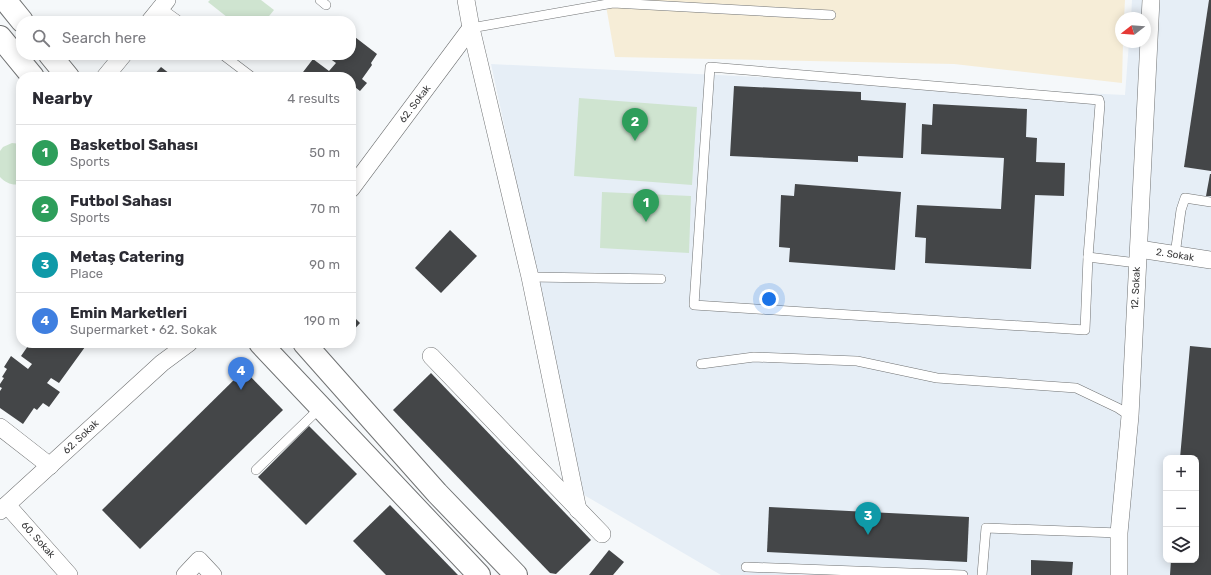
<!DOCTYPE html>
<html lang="en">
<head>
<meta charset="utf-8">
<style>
	:root { --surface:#fff; --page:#f2f2f3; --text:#2b2b33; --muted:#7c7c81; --line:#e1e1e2; --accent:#1560ca }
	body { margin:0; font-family:Rubik,sans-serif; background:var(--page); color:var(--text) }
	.controls { position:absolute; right:12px; bottom:12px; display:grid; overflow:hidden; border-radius:8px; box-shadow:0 2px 10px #0003 }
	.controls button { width:36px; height:36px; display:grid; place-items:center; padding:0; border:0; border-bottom:1px solid var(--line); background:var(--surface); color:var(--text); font:20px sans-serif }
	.compass { position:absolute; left:1115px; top:12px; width:36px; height:36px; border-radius:50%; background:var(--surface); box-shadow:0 2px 10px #0003; rotate:253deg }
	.you { position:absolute; left:769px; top:299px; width:14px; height:14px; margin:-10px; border:3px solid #fff; border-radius:50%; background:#1a73e8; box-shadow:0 0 0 6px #1a73e833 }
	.badge { display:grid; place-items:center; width:26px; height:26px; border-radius:50%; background:var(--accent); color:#fff; font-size:13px; font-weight:700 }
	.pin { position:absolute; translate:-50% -33px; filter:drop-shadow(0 1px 2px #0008) }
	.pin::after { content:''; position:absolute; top:21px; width:14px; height:12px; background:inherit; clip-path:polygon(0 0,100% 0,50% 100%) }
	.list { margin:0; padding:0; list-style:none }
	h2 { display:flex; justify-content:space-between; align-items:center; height:52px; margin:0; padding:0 16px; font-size:17px }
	h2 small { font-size:13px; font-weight:400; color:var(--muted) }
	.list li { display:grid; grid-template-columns:26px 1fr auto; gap:12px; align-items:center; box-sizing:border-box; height:56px; padding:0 16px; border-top:1px solid var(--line) }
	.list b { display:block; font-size:15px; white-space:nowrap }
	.list p { margin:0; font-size:13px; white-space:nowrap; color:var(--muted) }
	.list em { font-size:13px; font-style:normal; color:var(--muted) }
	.icon { flex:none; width:22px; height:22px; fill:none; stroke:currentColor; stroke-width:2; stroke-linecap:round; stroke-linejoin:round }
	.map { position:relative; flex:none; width:1211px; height:575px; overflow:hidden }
	.search { position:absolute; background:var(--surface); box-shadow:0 2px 10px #0003; left:16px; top:16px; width:340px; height:44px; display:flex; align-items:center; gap:10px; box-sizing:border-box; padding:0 14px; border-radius:16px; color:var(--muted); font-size:15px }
	.panel { position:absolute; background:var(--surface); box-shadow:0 2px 10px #0003; left:16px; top:72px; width:340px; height:276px; border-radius:16px }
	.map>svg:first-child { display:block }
</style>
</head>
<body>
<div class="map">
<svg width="1211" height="575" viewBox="0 0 1211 575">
	<rect width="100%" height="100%" fill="#f5f8fa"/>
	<path fill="#e6eef6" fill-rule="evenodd" d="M1132 0H1211V575H721L584 495 491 64 1125 95 1129 42H1145V18H1131ZM1166 458H1196V560H1166Z"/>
	<polygon fill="#f6edd7" points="605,0 1125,0 1124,18 1121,18 1121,42 1123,42 1122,83 954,64 615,57"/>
	<g fill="#cfe4d0">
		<polygon points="210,0 261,0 274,10 265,21 232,21 208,2"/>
		<polygon points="579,98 697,107 692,185 574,176"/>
		<path d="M12 143 21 144V184C12 186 6 183 0 177V151L3 147Z"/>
		<polygon points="602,192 691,196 689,253 600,248"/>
	</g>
	<g fill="#444648">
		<polygon points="1209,0 1211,0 1211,171 1184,167"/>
		<polygon points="351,34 377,54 371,63 372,65 362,79 367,83 360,91 351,84 351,77 341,77 338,74 336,77 301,77 300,76 313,59 329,71 336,63 325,55 351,55"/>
		<polygon points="161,67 174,77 152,77"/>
		<polygon points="734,86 861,92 861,100 906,103 903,158 858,156 858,162 730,156"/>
		<polygon points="933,104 1027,109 1026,137 1037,138 1036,162 1065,163 1064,196 1035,195 1031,269 925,263 926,238 915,237 917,205 1001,209 1004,158 921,154 922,124 932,125"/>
		<polygon points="1210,174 1211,174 1211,196 1206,196"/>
		<polygon points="795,184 901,192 895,270 789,262 790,248 779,247 781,195 794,196"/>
		<polygon points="450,230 477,256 441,293 415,268"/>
		<polygon points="351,314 360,323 351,333"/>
		<polygon points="30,343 79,343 85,347 59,383 51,378 47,383 60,392 49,407 43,403 37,410 34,408 23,424 0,408 0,391 2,388 0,387 0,384 4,378 2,377 7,369 4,367 11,356 28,369 32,364 21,356"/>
		<polygon points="1190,346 1211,348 1211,575 1170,575 1171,560 1196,560 1196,458 1180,458"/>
		<polygon points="244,370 283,410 140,549 102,510"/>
		<polygon points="431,373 591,540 556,574 550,573 393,410"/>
		<polygon points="309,426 357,474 306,525 258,477"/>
		<polygon points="390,505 458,575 386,575 353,541"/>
		<polygon points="769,507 969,517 967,562 767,552"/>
		<polygon points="609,550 624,562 613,575 589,575"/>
		<polygon points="1031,560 1073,562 1072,575 1031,575"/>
	</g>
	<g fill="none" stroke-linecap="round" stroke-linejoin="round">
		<g stroke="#707273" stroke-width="10">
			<g id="lane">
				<polyline points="320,0 326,5"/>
				<polyline points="161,8 179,21"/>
				<polyline points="471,28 613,3 831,15"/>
				<polyline points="223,55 252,77"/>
				<polygon points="710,67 1099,100 1100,104 1088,257 1085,330 694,305"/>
				<polyline points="1175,255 1181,210 1185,198 1211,202"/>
				<polyline points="1088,257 1137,263"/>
				<polyline points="530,277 661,279"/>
				<polyline points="701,364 754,357 857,361 937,378 1076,388 1118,408 1130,416"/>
				<polyline points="256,470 321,407"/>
				<polyline points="746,567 963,575"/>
				<polyline points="982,575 986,528 1119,533"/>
			</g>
		</g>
		<g stroke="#707273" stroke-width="18">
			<g id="street">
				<polyline points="466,0 471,28 530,277 578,510"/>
				<polyline points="150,21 167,0"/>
				<polyline points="105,77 123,55"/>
				<polyline points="351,189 471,28"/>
				<polyline points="1139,249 1211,260"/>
				<polyline points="431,356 602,534"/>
				<polyline points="0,427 50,466"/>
				<polyline points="7,505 69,575"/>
				<polyline points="0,511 162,363 189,343"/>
				<polyline points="185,575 199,560 213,575"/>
				<polyline points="1119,575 1119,533 1130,416 1151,0"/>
			</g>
		</g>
		<g stroke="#707273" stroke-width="24">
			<g id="secondary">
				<polyline points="5,0 22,21"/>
				<polyline points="0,37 33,77"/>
				<polyline points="50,55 68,77"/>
				<polyline points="260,343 479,575"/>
				<polyline points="304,343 437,493 516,575"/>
			</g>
		</g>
		<use href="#lane" stroke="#fff" stroke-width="9"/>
		<use href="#street" stroke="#fff" stroke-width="17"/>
		<use href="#secondary" stroke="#fff" stroke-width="22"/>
	</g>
	<g text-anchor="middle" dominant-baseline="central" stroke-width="4" stroke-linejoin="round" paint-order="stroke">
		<g font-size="10" fill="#3c3c3d" stroke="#fff">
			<text transform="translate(415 104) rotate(-53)">62. Sokak</text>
			<text transform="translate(1175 255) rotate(9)">2. Sokak</text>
			<text transform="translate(1136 288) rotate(-87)">12. Sokak</text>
			<text transform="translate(81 437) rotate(-43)">62. Sokak</text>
			<text transform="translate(38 540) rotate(48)">60. Sokak</text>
		</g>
	</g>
</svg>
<div class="controls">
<button>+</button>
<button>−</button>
<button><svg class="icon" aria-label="layers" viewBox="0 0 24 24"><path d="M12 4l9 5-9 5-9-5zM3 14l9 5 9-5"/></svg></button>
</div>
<svg class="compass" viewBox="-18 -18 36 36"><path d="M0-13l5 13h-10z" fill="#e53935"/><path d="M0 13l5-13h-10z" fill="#7c7c81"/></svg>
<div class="you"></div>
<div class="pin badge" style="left:646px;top:222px;background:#2e9e5b">1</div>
<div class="pin badge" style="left:635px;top:141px;background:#2e9e5b">2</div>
<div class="pin badge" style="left:868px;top:535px;background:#0f9aa8">3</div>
<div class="pin badge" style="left:241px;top:390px;background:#3f7fe0">4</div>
<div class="search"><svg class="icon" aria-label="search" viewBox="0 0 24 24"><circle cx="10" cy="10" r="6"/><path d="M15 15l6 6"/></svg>Search here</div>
<section class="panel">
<h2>Nearby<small>4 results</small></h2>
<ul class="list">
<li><span class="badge" style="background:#2e9e5b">1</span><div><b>Basketbol Sahası</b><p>Sports</p></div><em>50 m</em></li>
<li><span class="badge" style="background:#2e9e5b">2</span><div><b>Futbol Sahası</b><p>Sports</p></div><em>70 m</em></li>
<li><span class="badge" style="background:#0f9aa8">3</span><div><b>Metaş Catering</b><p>Place</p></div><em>90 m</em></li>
<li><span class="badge" style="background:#3f7fe0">4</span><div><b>Emin Marketleri</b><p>Supermarket · 62. Sokak</p></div><em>190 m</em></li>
</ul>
</section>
</div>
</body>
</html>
